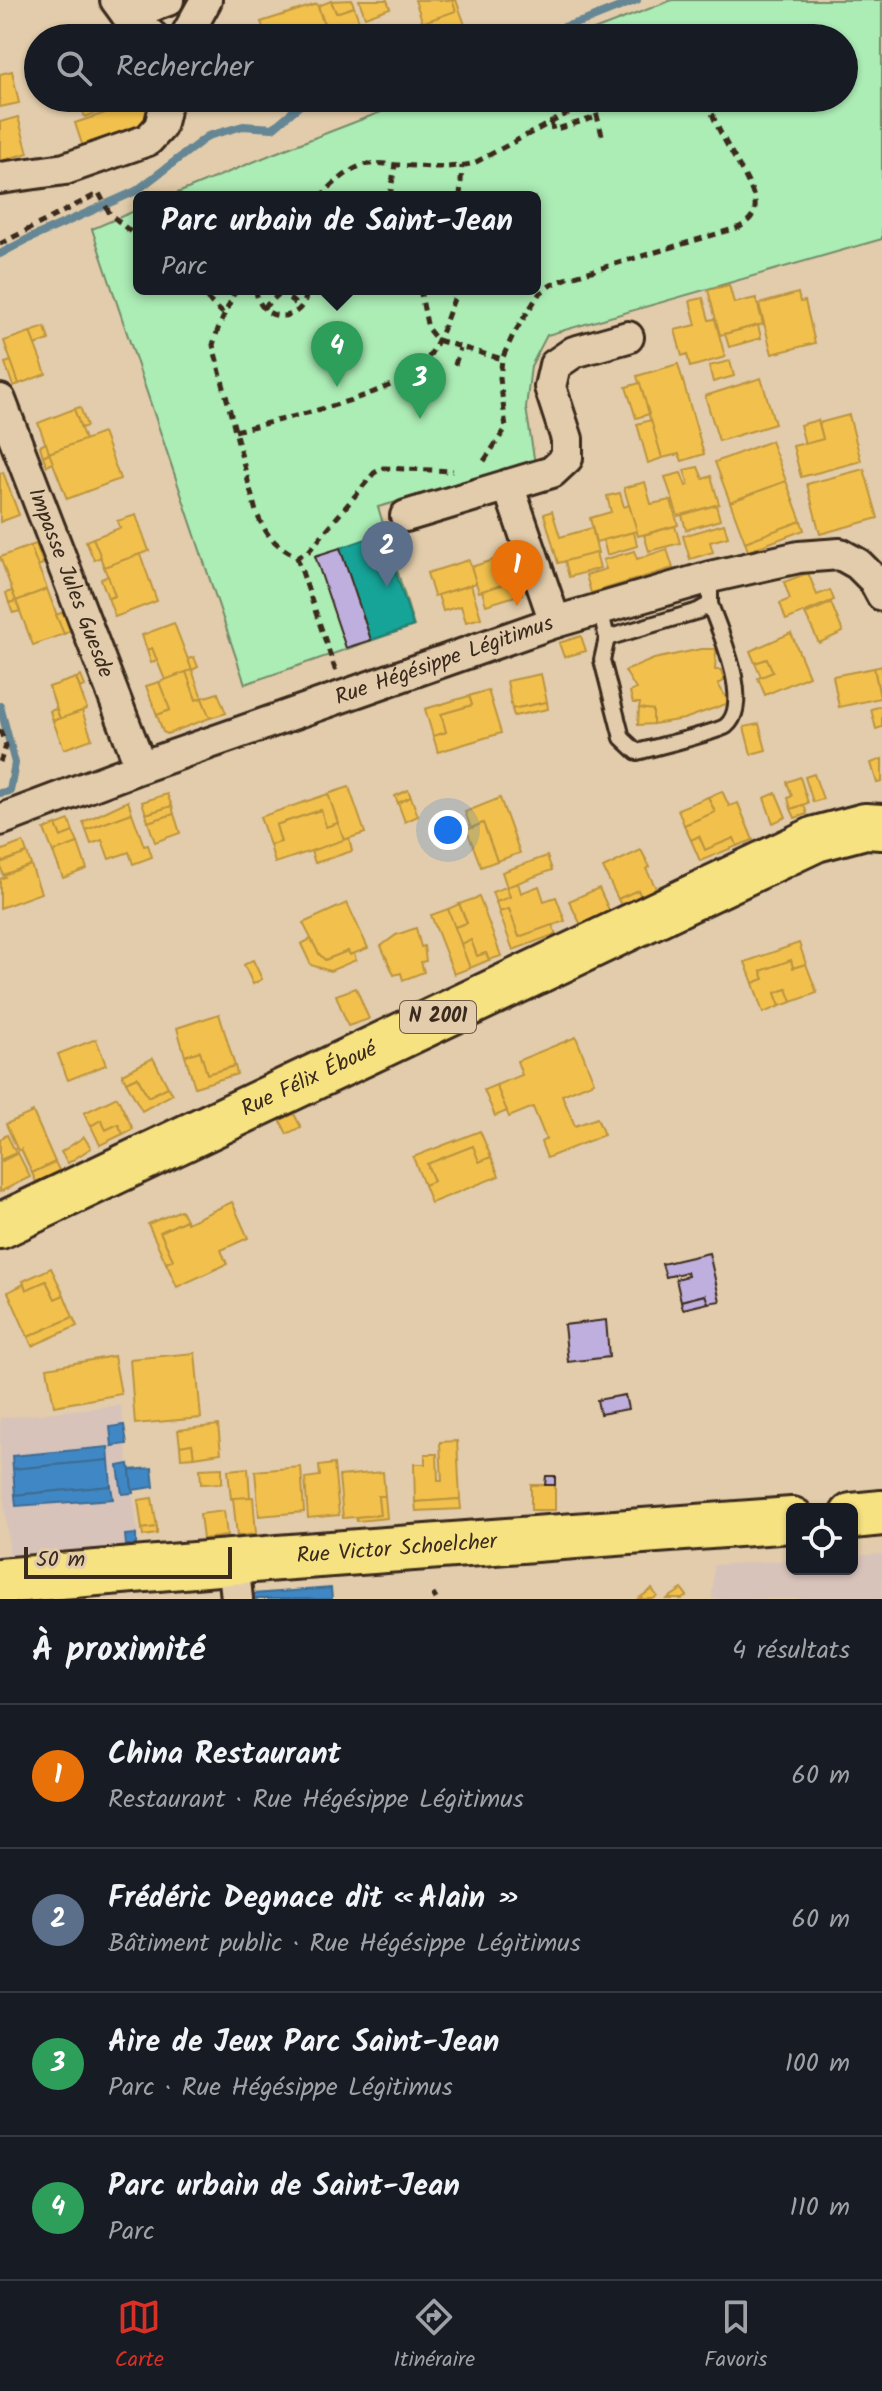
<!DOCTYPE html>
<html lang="fr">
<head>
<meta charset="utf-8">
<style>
	:root { --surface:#171b24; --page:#20242c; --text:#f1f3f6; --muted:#9ea1a6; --line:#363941; --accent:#d93025 }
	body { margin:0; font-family:Kalam,sans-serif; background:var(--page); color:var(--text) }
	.controls { position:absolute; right:24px; bottom:24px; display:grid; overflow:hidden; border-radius:12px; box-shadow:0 2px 6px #0004 }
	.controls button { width:72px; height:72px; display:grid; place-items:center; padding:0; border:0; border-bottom:2px solid var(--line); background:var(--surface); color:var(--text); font:40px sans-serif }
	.scale { position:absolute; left:24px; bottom:20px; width:208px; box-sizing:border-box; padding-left:8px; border:4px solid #3b2a1e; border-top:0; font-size:22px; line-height:28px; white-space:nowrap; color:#3b2a1e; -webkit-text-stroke:6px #e2ccab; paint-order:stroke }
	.you { position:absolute; left:448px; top:830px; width:28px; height:28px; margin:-20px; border:6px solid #fff; border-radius:50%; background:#1a73e8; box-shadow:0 0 0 12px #1a73e833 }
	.badge { display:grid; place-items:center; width:52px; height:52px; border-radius:50%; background:var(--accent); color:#fff; font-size:26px; font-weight:700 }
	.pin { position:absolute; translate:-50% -66px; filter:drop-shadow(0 2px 4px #0008) }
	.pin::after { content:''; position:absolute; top:42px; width:28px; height:24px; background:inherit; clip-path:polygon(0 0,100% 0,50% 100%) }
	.popup { position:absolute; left:133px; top:191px; width:408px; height:104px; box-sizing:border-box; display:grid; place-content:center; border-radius:12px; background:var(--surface); filter:drop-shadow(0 2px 6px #0005); font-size:26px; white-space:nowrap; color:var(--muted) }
	.popup b { font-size:30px; color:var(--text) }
	.popup::after { content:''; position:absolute; left:50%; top:100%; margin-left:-16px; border:16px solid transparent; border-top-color:var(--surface) }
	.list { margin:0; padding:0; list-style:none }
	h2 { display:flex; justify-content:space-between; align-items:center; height:104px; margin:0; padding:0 32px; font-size:34px }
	h2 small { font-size:26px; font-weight:400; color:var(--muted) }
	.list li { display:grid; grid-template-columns:52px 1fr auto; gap:24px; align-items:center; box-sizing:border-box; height:144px; padding:0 32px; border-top:2px solid var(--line) }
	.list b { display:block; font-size:30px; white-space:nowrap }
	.list p { margin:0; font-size:26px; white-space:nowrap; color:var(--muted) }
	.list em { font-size:26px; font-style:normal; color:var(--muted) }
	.icon { flex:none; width:44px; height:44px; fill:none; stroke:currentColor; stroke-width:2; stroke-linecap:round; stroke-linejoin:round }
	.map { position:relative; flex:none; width:882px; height:1599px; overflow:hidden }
	.search { position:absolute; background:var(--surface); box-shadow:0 2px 6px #0004; left:24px; right:24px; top:24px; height:88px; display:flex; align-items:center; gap:20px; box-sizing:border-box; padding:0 28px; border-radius:44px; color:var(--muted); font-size:30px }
	.sheet { height:680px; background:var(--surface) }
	nav { display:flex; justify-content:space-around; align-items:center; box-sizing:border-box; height:112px; border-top:2px solid var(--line); background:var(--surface); font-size:22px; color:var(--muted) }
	nav a { display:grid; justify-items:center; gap:4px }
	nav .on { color:var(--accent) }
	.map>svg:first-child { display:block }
</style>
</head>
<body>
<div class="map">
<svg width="882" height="1599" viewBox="0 0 882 1599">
	<rect width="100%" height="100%" fill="#e2ccab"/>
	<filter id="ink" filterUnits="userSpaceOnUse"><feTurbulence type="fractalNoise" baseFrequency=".0125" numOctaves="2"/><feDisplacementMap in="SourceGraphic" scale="16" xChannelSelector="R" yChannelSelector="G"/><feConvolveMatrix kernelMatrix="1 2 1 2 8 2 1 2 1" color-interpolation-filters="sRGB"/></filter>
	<g filter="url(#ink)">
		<g fill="#d8c3bb">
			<polygon points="121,1405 139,1546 10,1558 0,1458 0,1418"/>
			<polygon points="882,1554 882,1599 712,1599 714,1565 792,1560 792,1569 852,1569 852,1556"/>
		</g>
		<polygon fill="#acecb5" stroke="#748b6a" stroke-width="2" points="672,0 882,0 882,239 547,335 531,366 526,408 535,464 378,507 414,626 245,684 92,229 139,209 139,289 535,289 535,197 168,197 275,153 417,98 844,98 844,38 573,38"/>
		<g fill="#f2c14e" stroke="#bb9440" stroke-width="2">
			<polygon points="352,0 354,7 336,13 331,1"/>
			<polygon points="359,0 387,0 390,8 365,17"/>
			<polygon points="415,0 452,0 456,11 423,23"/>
			<polygon points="452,0 456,0 465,25 431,38 424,22 456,11"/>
			<polygon points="331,1 336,13 354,7 363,32 346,38 330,38 318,6"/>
			<polygon points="317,4 328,38 267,38 261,22"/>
			<polygon points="104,30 107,38 82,38"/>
			<polygon points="12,71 19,103 0,107 0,74"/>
			<polygon points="78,98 136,98 85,117"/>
			<polygon points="144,100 152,124 83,147 75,123"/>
			<polygon points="18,117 28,153 0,161 0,122"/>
			<polygon points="729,285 734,303 756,298 763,324 720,335 708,290"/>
			<polygon points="798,293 800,302 805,301 815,343 772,354 759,304"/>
			<polygon points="703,298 709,320 715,319 725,357 690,367 687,354 682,356 675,330 696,325 690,301"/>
			<polygon points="758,325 761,338 729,347 725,334"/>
			<polygon points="45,327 49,340 35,345 30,332"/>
			<polygon points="30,332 46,374 19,384 4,341"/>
			<polygon points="11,361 19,384 13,386 5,363"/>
			<polygon points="730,361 734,376 713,382 709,366"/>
			<polygon points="678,364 704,454 682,461 679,454 662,458 637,376"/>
			<polygon points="761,378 775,424 719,441 705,396"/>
			<polygon points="640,383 649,414 636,418 626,387"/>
			<polygon points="80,407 87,426 81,428 74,409"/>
			<polygon points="74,409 85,440 49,453 38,423"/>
			<polygon points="849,415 861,461 801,477 793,446 823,439 819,423"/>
			<polygon points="651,420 662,458 648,463 637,424"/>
			<polygon points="818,420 823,439 805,444 800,425"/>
			<polygon points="103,433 120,479 67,499 49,453"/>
			<polygon points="771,441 786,481 730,502 715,462"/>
			<polygon points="46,443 49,453 43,456 40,446"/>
			<polygon points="49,453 53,463 47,466 43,456"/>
			<polygon points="698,467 703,479 711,476 719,504 678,516 665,477 681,473 686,486 689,485 684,470"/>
			<polygon points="864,469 878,518 820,534 807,484"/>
			<polygon points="3,472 19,515 0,522 0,473"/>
			<polygon points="786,481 801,521 745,542 730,502"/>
			<polygon points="645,482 651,504 671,500 678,525 638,536 624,488"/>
			<polygon points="620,493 624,507 629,505 637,531 596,542 590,518 611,512 607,496"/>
			<polygon points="716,505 720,520 686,530 682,515"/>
			<polygon points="552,511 560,537 592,528 598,553 558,563 544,514"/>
			<polygon points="136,515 149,551 104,567 93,538 120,528 117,521"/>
			<polygon points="801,521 804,530 748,551 745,542"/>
			<polygon points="724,524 728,537 710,542 713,552 690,559 683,536"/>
			<polygon points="675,526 680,543 649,551 644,535"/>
			<polygon points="634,532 637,546 607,555 603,540"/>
			<polygon points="93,538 101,557 94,560 86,541"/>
			<polygon points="36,544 43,564 38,566 30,546"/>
			<polygon points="30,546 47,589 16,601 0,557"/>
			<polygon points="667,549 673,568 591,593 586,575 606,569 603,560 634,551 637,559"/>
			<polygon points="596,553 600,568 569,577 565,561"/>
			<polygon points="140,554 157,601 115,617 108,598 115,596 104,567"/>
			<polygon points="513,554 520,580 479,592 471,567"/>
			<polygon points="469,560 476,583 434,596 427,573"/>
			<polygon points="808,573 817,595 830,590 834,600 786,620 780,603 790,599 784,582"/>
			<polygon points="108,576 115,596 108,598 101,579"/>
			<polygon points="518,580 522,594 486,605 482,591"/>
			<polygon points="471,585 481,618 466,622 461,606 443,611 438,595"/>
			<polygon points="47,589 64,634 33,645 16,601"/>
			<polygon points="12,591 16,601 9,603 6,593"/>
			<polygon points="16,601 20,611 13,613 9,603"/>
			<polygon points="831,603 843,632 819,643 805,614"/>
			<polygon points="63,612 70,631 64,634 56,615"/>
			<polygon points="174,623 192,670 165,680 152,648 147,650 142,635"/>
			<polygon points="791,633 809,676 765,695 758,678 773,672 767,659 755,663 750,651"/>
			<polygon points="581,636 586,651 564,657 559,643"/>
			<polygon points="152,648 157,661 151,663 147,650"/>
			<polygon points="701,649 716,649 715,670 721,670 724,681 718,684 729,703 684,719 653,724 653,710 639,708 640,703 633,703 630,692 636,689 625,671 654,659"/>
			<polygon points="194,657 198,667 192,670 188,659"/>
			<polygon points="767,659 773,672 761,677 755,663"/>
			<polygon points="882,666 882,698 880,698 874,668"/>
			<polygon points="874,668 880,698 839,707 833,676"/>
			<polygon points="192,670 202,698 196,700 186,672"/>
			<polygon points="186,672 196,700 202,698 210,718 167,734 163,732 157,715 170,710 159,682"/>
			<polygon points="541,674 547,702 512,709 507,681"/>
			<polygon points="81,676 85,686 80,688 76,678"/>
			<polygon points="76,678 87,709 60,719 49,687"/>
			<polygon points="159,682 170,710 157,715 146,686"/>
			<polygon points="488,690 501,733 438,752 433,736 446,732 441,714 472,705 469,696"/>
			<polygon points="218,693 226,713 210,718 202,698"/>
			<polygon points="469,696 472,705 441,714 446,732 433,736 425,709"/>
			<polygon points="547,702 548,709 514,716 512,709"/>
			<polygon points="882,706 882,727 876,729 871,709"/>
			<polygon points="639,708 653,710 653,724 638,725"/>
			<polygon points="56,709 60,718 53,721 50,711"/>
			<polygon points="82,711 92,739 64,749 53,721"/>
			<polygon points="759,724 766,750 751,754 744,727"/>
			<polygon points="882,759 882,782 877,783 871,763"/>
			<polygon points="814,774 823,799 813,802 805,777"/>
			<polygon points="800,777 808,803 791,809 788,798 792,796 787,782"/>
			<polygon points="349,787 365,833 344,840 328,794"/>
			<polygon points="408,790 411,797 398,803 395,796"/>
			<polygon points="722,791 729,806 738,803 753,840 737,846 734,838 705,850 699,836 691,840 684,825 715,812 708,797"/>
			<polygon points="776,793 786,817 773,823 764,798"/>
			<polygon points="167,794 172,806 146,814 142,802"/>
			<polygon points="328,794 338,823 326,827 321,810 276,825 281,842 270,845 260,817"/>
			<polygon points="411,797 418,816 405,822 398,803"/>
			<polygon points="708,797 715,812 684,825 678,809"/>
			<polygon points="500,798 520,853 497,861 483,823 471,828 465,812"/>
			<polygon points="128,801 132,813 86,830 83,822"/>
			<polygon points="804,805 807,814 795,818 791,809"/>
			<polygon points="172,806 174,814 148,822 146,814"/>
			<polygon points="321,810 326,827 338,823 344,840 275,863 270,845 281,842 276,825"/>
			<polygon points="132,813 144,846 148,845 152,857 133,864 129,852 109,859 102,840 91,844 86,830"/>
			<polygon points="174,814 180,833 155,842 148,822"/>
			<polygon points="69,820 73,832 61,837 56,825"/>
			<polygon points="483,823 497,861 481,867 467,830"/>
			<polygon points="56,825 61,837 73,832 78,843 53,852 44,829"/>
			<polygon points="699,836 705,850 734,838 737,846 700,861 691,840"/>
			<polygon points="349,838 352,851 315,863 311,851"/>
			<polygon points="23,842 27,853 0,863 0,851"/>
			<polygon points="78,843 87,869 63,878 53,852"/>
			<polygon points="641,850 650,867 646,869 657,890 641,897 638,890 618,899 603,868"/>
			<polygon points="27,853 31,865 3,875 0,863"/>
			<polygon points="547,856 552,870 507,887 502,872"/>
			<polygon points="31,865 41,893 0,908 0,879 5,877 3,875"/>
			<polygon points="518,883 521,893 539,886 544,901 556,897 565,921 519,937 509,909 499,912 496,902 510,897 506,887"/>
			<polygon points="506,887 510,897 496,902 492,892"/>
			<polygon points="599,888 610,912 581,925 569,901"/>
			<polygon points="638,890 641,897 622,907 618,899"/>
			<polygon points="479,897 501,956 489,960 486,953 477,956 471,940 461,944 454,927 467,923 459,904"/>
			<polygon points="347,903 368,948 350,955 348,951 325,960 319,954 303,923"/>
			<polygon points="459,904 467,923 454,927 448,909"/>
			<polygon points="448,909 470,968 454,974 431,915"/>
			<polygon points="509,909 519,937 552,925 556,934 513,950 499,912"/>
			<polygon points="416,928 421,947 424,946 426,961 421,962 424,972 403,980 401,973 394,975 381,946 396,935"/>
			<polygon points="311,939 319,954 325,960 348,951 350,955 354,953 356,960 330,971 311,965 301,944"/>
			<polygon points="471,940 477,956 486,953 489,960 470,968 461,944"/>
			<polygon points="799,943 806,964 793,968 791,960 761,971 764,979 753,983 745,962"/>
			<polygon points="253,960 262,979 253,984 244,965"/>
			<polygon points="791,960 793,968 806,964 817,993 792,1002 787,989 775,993 780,1006 763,1013 753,983 764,979 761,971"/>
			<polygon points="356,988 369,1019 348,1026 336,995"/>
			<polygon points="787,989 792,1002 780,1006 775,993"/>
			<polygon points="219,1014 235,1066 207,1074 200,1051 185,1056 177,1028"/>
			<polygon points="576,1037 594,1082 562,1095 575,1126 597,1118 604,1135 547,1158 541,1142 546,1139 533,1107 509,1117 496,1085 522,1075 517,1061"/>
			<polygon points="96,1039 106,1065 68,1080 58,1054"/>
			<polygon points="200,1051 207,1074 235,1066 237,1074 195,1087 185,1056"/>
			<polygon points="153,1058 168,1087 148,1097 137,1077 126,1082 122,1074"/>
			<polygon points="137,1077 148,1097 168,1087 173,1094 142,1111 126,1082"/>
			<polygon points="496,1085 507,1111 495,1116 484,1090"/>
			<polygon points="117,1097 133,1129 123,1134 118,1124 106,1130 101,1120 91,1126 84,1113"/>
			<polygon points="33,1112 55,1162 32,1173 21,1149 18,1151 6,1124"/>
			<polygon points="294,1114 301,1127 287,1134 280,1120"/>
			<polygon points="101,1120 106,1130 118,1124 123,1134 100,1145 91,1126"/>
			<polygon points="480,1131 491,1157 479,1162 473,1146 427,1164 434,1181 424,1185 413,1157"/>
			<polygon points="7,1135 16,1153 0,1160 0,1139"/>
			<polygon points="84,1137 91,1148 68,1163 61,1152"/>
			<polygon points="473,1146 479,1162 491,1157 499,1176 431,1203 424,1185 434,1181 427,1164"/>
			<polygon points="18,1153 30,1177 0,1192 0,1162"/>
			<polygon points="55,1162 60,1172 36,1182 32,1173"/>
			<polygon points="232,1202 248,1238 221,1250 227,1264 177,1287 166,1263 173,1260 160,1232 186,1220 187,1223"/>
			<polygon points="181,1210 186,1220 160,1232 173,1260 166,1263 148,1224"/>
			<polygon points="51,1268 64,1295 55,1299 46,1281 26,1290 23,1281"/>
			<polygon points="46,1281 55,1299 64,1295 73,1317 28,1337 8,1292 24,1284 26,1290"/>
			<polygon points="73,1317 77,1326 32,1346 28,1337"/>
			<polygon points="195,1353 201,1418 135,1424 130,1359"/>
			<polygon points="114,1356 121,1394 54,1406 47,1368"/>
			<polygon points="218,1425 221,1453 194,1457 192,1444 180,1446 178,1430"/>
			<polygon points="457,1441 460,1499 415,1502 414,1464 425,1464 425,1454 437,1454 438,1481 442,1481 440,1442"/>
			<polygon points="192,1444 194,1457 181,1458 180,1446"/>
			<polygon points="334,1464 339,1515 308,1518 305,1478 320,1476 319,1466"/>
			<polygon points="301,1467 304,1512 259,1516 255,1471"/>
			<polygon points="222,1468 222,1483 201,1484 200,1469"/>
			<polygon points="248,1468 250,1497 231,1499 228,1470"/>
			<polygon points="383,1472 385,1496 378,1496 380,1515 343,1518 339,1476"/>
			<rect x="531" y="1485" width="24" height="25"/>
			<polygon points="378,1496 385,1496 387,1518 357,1521 356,1517 380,1515"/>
			<polygon points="253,1497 256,1534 237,1536 233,1498"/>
			<polygon points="152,1498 157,1527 142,1529 138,1500"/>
			<polygon points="460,1499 461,1509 416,1511 415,1502"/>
			<polygon points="224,1511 227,1536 203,1539 200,1514"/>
			<polygon points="157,1527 157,1534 143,1536 142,1529"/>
			<polygon points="652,1589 657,1596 653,1599 638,1599"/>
			<polygon points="682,1589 687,1596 682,1599 667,1599"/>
		</g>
		<g fill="#3f88c5" stroke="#3e6c93" stroke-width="2">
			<polygon points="124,1425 127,1444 112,1446 110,1427"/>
			<polygon points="108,1447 109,1460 13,1469 12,1456"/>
			<polygon points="109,1460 111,1486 15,1495 13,1469"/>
			<polygon points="129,1464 133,1493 122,1494 118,1466"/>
			<polygon points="152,1468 154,1487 132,1490 130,1470"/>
			<polygon points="111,1486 113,1499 16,1506 15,1495"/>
			<polygon points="136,1534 136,1545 126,1545 125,1535"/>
			<polygon points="331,1588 332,1599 254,1599 253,1594"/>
		</g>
		<polygon fill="#17a398" stroke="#227f73" stroke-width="2" points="383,533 413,626 371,640 340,548"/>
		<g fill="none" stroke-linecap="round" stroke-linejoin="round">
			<g stroke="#658694" stroke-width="8">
				<polyline points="527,38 587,20 637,0"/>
				<polyline points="0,254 26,240 136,191 208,136 243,126 273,128 305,101 319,98"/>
				<polyline points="0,706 15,763 10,791 0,793"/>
			</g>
		</g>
		<g fill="#bfafdf" stroke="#3b2a1e" stroke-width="2">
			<polygon points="340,548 371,640 346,648 315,556"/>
			<polygon points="709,1253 720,1301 708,1303 705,1295 681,1301 676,1279 688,1276 687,1272 666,1277 662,1264"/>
			<polygon points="705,1295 708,1303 683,1309 681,1301"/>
			<polygon points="606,1320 609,1357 568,1362 564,1325"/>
			<polygon points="625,1395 628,1409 600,1414 597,1400"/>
			<polygon points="546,1476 555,1476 555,1485 545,1485"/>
		</g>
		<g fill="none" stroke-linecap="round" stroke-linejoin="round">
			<g stroke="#3b2a1e" stroke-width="20">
				<g id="lane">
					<polyline points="600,609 607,638 698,611 710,604 710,577"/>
					<path d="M607 638 602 660 622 738 637 752C652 748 718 732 726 726 753 703 720 633 710 604"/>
				</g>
			</g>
			<g stroke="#3b2a1e" stroke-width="36">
				<g id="street">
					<polyline points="116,0 127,15 154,38"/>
					<polyline points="127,15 168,0"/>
					<polyline points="185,38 206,0"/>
					<polyline points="0,178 65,169 148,140 160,127 167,98"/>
					<path id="s1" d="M0 400 141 767"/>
					<polyline points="508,485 555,622"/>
					<polyline points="406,516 552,472 567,458 567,439 550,387 555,365 574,352 628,337"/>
					<path id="s2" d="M0 820 141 767 555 622 710 577 799 557 840 554 858 564 874 580 882 595"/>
					<polyline points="233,1561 237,1599"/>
				</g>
			</g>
			<g stroke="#3b2a1e" stroke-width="50">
				<g id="primary">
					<path id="s3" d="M0 1226 816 839 865 826 882 827"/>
					<polyline points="852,1516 882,1513"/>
					<path id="s4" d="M0 1581 278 1558 792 1520"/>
				</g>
			</g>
			<g stroke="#3b2a1e" stroke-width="5" stroke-dasharray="8 6" stroke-linecap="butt">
				<polyline points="593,100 602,135"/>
				<polyline points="551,122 553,130 597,117"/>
				<path d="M319 197C332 186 344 173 360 166 371 162 386 164 398 165 423 166 449 170 474 163L597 98"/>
				<polyline points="390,197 395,164"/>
				<polyline points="460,197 462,166"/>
				<polyline points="0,244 99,193 110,214 139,239"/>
				<polyline points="196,289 225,315"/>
				<path d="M236 289 218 329 213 345 256 512C267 537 274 544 297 557L309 551 374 473 383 468 453 471"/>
				<path d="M256 289C258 325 306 325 307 289"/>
				<polyline points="279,289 300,308"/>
				<polyline points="420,289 428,329 437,340 502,359"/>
				<polyline points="263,308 285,289"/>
				<polyline points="455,365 460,348"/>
				<path d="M235 431C277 420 399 395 425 362 441 342 448 312 458 289"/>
				<path d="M484 461 506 428 500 378 502 359 513 335 539 294 551 285 568 278 740 227C747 222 754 217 755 208 758 184 710 130 709 98"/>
				<polyline points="297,557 336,672"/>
				<polyline points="0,730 6,746 0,762"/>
				<polyline points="433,1594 436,1599"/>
			</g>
			<use href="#lane" stroke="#e2ccab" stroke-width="14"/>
			<use href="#street" stroke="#e2ccab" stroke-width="30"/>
			<use href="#primary" stroke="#f6e281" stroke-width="44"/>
		</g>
	</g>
	<g text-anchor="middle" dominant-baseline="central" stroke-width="8" stroke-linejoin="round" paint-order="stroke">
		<rect fill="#e2ccab" stroke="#6d5b48" stroke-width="2" x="400" y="1001" width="76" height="32" rx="6"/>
		<g font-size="20" font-weight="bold" fill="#3b2a1e">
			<text x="438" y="1017">N 2001</text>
		</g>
		<g font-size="22" fill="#3b2a1e" stroke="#e2ccab">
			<text stroke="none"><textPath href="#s1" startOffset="196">Impasse Jules Guesde</textPath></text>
			<text stroke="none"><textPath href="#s2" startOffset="472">Rue Hégésippe Légitimus</textPath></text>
			<text stroke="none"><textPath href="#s3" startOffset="342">Rue Félix Éboué</textPath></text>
			<text stroke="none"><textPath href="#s4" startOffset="398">Rue Victor Schoelcher</textPath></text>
		</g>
	</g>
</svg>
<div class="controls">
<button><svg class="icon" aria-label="locate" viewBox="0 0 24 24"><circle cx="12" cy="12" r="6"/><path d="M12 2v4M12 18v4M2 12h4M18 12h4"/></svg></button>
</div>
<div class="scale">50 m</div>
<div class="you"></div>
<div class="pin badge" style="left:517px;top:606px;background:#e8710a">1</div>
<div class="pin badge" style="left:387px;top:587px;background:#5c6f8a">2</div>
<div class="pin badge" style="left:420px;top:419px;background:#2e9e5b">3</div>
<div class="pin badge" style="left:337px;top:387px;background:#2e9e5b">4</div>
<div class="popup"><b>Parc urbain de Saint-Jean</b>Parc</div>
<div class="search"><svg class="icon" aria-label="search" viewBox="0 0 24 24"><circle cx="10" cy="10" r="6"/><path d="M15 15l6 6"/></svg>Rechercher</div>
</div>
<section class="sheet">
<h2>À proximité<small>4 résultats</small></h2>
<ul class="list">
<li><span class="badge" style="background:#e8710a">1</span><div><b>China Restaurant</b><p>Restaurant · Rue Hégésippe Légitimus</p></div><em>60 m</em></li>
<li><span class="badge" style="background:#5c6f8a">2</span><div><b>Frédéric Degnace dit « Alain »</b><p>Bâtiment public · Rue Hégésippe Légitimus</p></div><em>60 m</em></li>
<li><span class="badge" style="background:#2e9e5b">3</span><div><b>Aire de Jeux Parc Saint-Jean</b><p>Parc · Rue Hégésippe Légitimus</p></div><em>100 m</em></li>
<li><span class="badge" style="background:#2e9e5b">4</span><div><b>Parc urbain de Saint-Jean</b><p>Parc</p></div><em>110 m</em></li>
</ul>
</section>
<nav>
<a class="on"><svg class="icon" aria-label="map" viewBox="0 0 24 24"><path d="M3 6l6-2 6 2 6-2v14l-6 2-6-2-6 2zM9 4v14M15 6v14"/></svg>Carte</a>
<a><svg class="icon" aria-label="directions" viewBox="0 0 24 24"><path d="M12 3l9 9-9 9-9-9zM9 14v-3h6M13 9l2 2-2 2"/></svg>Itinéraire</a>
<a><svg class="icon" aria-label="saved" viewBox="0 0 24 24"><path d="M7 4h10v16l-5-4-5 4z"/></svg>Favoris</a>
</nav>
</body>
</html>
